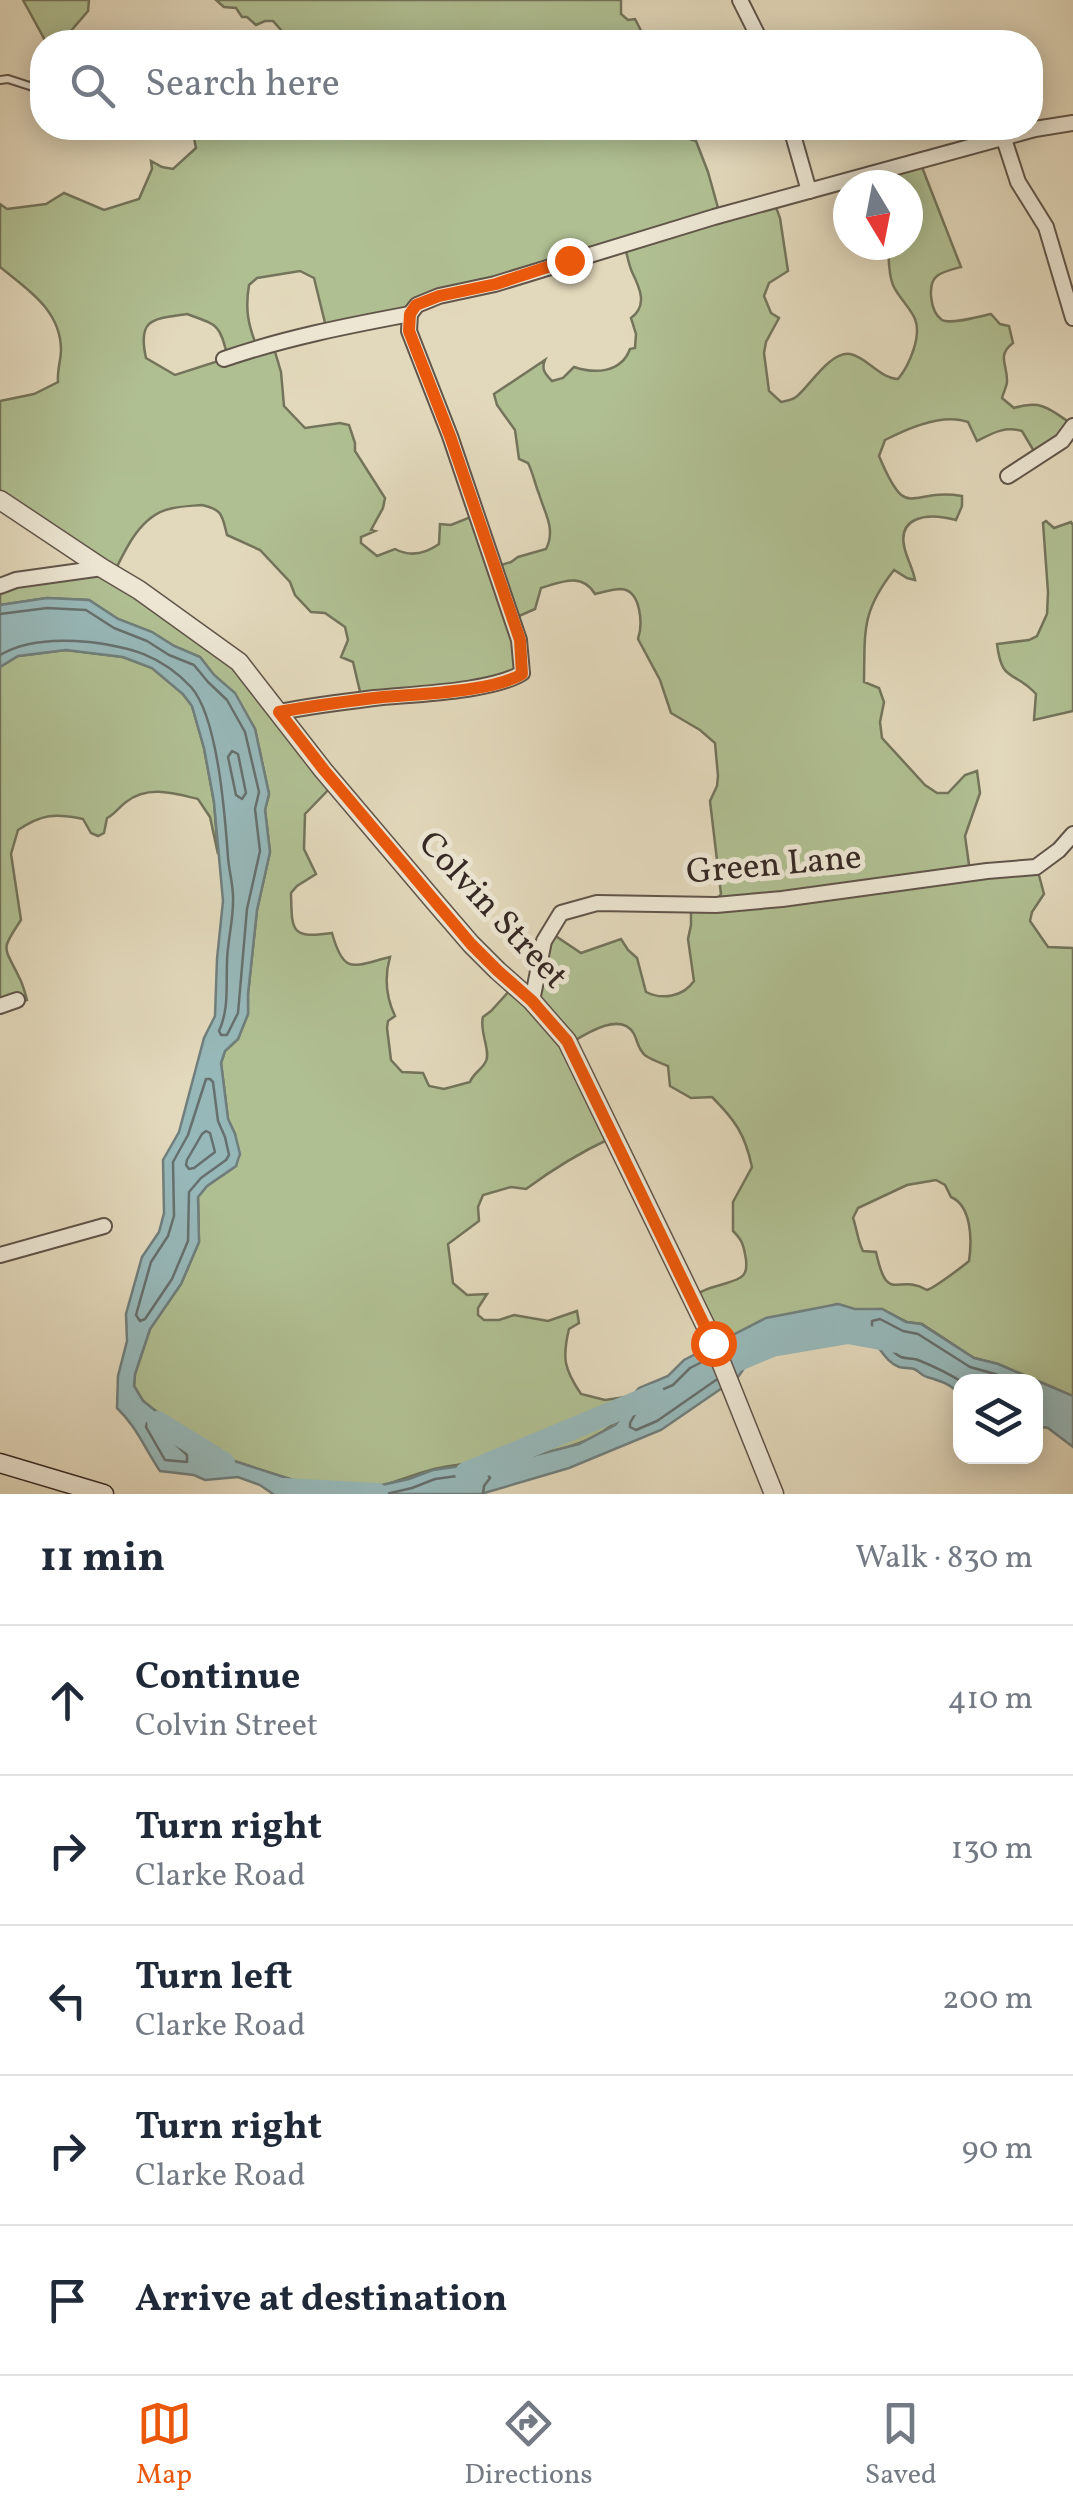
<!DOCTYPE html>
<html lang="en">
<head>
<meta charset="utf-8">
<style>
	:root { --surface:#fff; --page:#f2f2f3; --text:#1f2937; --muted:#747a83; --line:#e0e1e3; --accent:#ea580c }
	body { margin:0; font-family:Vollkorn,serif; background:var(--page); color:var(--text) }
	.controls { position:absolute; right:30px; bottom:30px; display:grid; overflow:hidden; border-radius:20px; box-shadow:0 5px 25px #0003 }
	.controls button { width:90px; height:90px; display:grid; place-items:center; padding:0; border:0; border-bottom:2px solid var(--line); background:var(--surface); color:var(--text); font:50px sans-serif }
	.compass { position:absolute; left:833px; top:170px; width:90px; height:90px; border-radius:50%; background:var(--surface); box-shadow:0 5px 25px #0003; rotate:170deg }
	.stop { position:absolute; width:30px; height:30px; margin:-22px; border:8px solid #ea580c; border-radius:50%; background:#fff }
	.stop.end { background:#ea580c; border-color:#fff; box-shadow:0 2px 10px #0008 }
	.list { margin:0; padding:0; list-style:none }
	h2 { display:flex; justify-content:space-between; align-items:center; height:130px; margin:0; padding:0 40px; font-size:42px }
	h2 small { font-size:32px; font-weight:400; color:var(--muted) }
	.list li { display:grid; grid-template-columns:65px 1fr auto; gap:30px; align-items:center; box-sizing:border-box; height:150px; padding:0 40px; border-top:2px solid var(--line) }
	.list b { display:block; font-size:38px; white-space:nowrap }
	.list p { margin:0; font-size:32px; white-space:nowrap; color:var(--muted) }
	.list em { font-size:32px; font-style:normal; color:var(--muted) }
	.icon { flex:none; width:55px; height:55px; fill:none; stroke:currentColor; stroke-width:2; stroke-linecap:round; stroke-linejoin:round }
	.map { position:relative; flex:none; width:1073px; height:1494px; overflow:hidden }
	.search { position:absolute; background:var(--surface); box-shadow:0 5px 25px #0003; left:30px; right:30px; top:30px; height:110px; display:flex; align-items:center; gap:25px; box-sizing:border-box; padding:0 35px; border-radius:40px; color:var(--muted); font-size:38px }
	.sheet { height:880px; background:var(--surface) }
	nav { display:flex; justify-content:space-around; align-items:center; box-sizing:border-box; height:140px; border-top:2px solid var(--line); background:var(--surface); font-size:28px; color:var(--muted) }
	nav a { display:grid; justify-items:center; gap:5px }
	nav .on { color:var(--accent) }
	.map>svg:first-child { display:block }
</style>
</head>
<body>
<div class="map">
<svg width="1073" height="1494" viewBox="0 0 1073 1494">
	<rect width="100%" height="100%" fill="#e2d8bb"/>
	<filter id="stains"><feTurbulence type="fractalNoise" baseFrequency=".002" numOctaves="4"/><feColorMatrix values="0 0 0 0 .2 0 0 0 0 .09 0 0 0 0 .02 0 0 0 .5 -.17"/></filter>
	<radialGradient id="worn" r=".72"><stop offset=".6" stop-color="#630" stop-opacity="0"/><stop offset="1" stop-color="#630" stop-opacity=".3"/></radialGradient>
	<g fill="#b0bf92" stroke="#73745b" stroke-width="2.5" fill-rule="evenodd">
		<polygon points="23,0 89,0 88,11 70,32 73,42 46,42"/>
		<polygon points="216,0 621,0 621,14 628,20 635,19 647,42 282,42 281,30 273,21 265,21 256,25 247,17 242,17 236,8 224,7"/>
		<path d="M192 128H674L686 138 696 141 708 172 720 215 774 202 780 218 788 271 769 283 764 296 771 313 779 318 766 342 764 353 769 391 781 402C786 401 792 400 796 397 809 387 830 351 850 354 867 357 879 378 898 379 909 366 922 336 915 319 910 307 898 297 893 285 888 273 889 258 888 245H908V185H860L858 181 920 162 961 267C953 269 944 271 937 276 927 284 930 312 942 320 950 325 980 316 991 314L1000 324 1009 326 1013 343C996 356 1008 365 1007 382 1007 385 1003 394 1002 398L1014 408C1042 399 1051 410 1073 425L1038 458 1022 431C1004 426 993 433 977 441L968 422C944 413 908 428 885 440L879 456C908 525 908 487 962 496V506L956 520C927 512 892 516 907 556 910 565 913 570 915 580L907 578 894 570C861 612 865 631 864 682L879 688 884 702 880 722 882 738 925 785 937 793H948L965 775 977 771 980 793 965 836 970 872 1037 868 1044 894 1032 912 1030 921 1048 947 1073 948V1396L998 1364 974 1358 922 1324 907 1322 882 1309 855 1310 837 1304 715 1343 693 1296C700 1292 708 1288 717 1286 737 1279 751 1281 745 1254 743 1243 741 1239 733 1231V1202L752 1167C745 1134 735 1120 712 1097L691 1098 670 1086 668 1066C661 1063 652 1060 646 1056 638 1050 638 1042 634 1034 621 1010 584 1035 569 1044L611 1138C581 1152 553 1169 526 1189L511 1187 483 1195 478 1207 479 1221 448 1244 453 1283 467 1295 487 1294 478 1308V1315L484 1320H499L514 1315 548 1321 577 1311 579 1323 569 1329C562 1358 564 1369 581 1394L605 1400 632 1396C622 1421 603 1435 577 1444 531 1461 481 1458 434 1469 403 1477 370 1494 338 1494 324 1494 314 1491 302 1483L194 1448 182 1438 162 1416 143 1401 134 1386 135 1374 150 1329 181 1284 199 1242 198 1197 207 1186 236 1166 235 1134 228 1119 221 1063 225 1051 238 1039 248 1014V994L257 910 270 852 265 810 269 794 255 729 235 694 214 675 200 657 174 646 152 632 118 619 89 600 47 598 0 605V587L93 571 0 501V401L34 394 58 382C57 370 61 360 61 350 61 310 27 289 0 267V204L7 209 46 204 64 193 104 210 139 199 152 169 151 161 162 167 173 169 196 148ZM625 247C627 255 629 265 632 272 640 288 648 306 631 318L636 334 635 348 630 349C621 373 595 374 574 367L563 378 552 381C545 374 541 369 545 360L494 394 497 405 515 430 519 459 528 463C533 473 535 484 539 494 545 514 556 529 546 549L518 557 511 562 495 567 473 516 451 525 440 524 439 544C425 554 410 557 395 549L377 556 361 543V537L375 531 371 530 383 508 385 498 355 451V443L349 425 340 423 305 428 284 406 281 372 273 345 257 347C248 325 245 309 249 285L257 278 300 271 314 278 327 331ZM187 314C220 326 219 324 228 358L175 375 146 358C137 318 153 319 187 314ZM202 505C223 510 222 515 227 535L260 550 290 582 295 595 311 612 325 613 345 627 348 640 341 657 353 662 362 700 518 677 512 619 535 609 541 588C561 582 582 572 595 594 603 592 613 589 621 589 641 590 643 624 638 639L660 680 671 713 700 730 715 743 718 776 717 786 710 801 721 894 714 905 691 908V925L688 939 694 981C683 997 662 1000 646 992L637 958 628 950 621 939 581 953 551 933 526 998 512 988 491 1011 483 1017C479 1031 491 1051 486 1061 482 1070 474 1072 470 1082L444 1089 429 1086 423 1073 402 1072 391 1060 387 1028 388 1021 395 1016C386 997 384 978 390 957 353 966 344 976 332 933 290 939 292 931 291 893L297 886 316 874 304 849 305 814 333 785 216 645 113 575C125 550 140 516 169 509 180 506 191 506 202 505ZM936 1180 945 1185 951 1197C972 1206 972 1241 969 1261 962 1267 934 1288 927 1290 897 1272 888 1307 876 1252L863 1251C858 1242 857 1229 853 1218L858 1208 907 1185Z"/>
		<path d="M1046 521 1054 528 1071 522 1073 525V711L1034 720 1036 694C1013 669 1002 684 997 644L1029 640 1037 636 1047 614 1048 592 1043 523Z"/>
		<path d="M66 650 123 657 152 668 183 694 192 706 204 748 214 802 218 854 210 817 198 799C173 793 148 785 126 802 118 808 115 814 107 818L104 833 98 836 91 833 83 819C55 813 42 814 18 830L11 854 21 920C0 951 4 946 19 977 23 984 25 993 27 1000L0 1010V667L18 656Z"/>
	</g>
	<g fill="#97b8b9" stroke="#707f7d" stroke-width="2.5">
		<path d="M47 598 89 600 118 619 152 632 174 646 200 657 214 675 235 693 255 729 269 794 265 810 270 852 257 910 248 994V1014L238 1039 225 1051 221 1063 228 1119 235 1134 240 1154 236 1166 207 1186 198 1197 199 1242 181 1284 150 1329 135 1374 134 1386 143 1401 162 1416 182 1438 194 1448 302 1483 316 1492 338 1494H273L260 1485 238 1477 205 1480 194 1475 160 1471C145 1449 137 1427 117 1408L118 1376 127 1341 126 1314 142 1257 159 1232 164 1213 163 1160 179 1132 204 1038 215 1016 217 959 223 901 214 802 204 748 192 706 183 694 152 668 123 657 66 650 18 656 0 667V605Z"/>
		<path d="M838 1304 855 1309H882L906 1322 921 1324 974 1358 998 1364 1073 1396V1447L1048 1428 1036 1426V1382H960V1395C951 1384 941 1381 927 1377 922 1376 919 1371 914 1369 911 1368 902 1368 899 1367 883 1361 879 1342 865 1335 843 1326 782 1344 757 1349L738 1377 661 1430 569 1468 481 1494H341L409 1479 433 1470 532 1456 579 1444 615 1425 626 1412 632 1396 639 1388 668 1376 684 1360 766 1318Z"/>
	</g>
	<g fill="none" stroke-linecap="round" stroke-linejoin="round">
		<g stroke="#66706e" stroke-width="2.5">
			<path d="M0 614 47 608 86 610 114 628 147 641 169 655 194 665 208 682 227 700 245 732 259 792 255 809 260 851 247 909 238 1013 227 1035H221L219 1031C229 1009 226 987 227 963 227 943 233 923 233 902 234 887 229 872 228 857 225 816 218 717 191 687 161 655 130 647 89 642 59 639 25 640 0 655"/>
			<polygon points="232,751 238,754 246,793 242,799 236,795 228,757"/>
			<polygon points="206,1079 210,1079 213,1082 218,1121 225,1137 229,1155 226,1160 201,1178 189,1192 188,1241 172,1279 145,1319 140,1321 136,1315 151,1262 168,1236 174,1216 173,1162 188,1135"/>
			<polygon points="206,1131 210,1133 215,1152 194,1168 189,1169 186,1165 187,1160 202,1134"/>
			<polyline points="708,1359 690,1368 673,1385 645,1397 630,1423 630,1427 636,1430 657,1421 716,1380"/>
			<path d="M962 1382C948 1373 933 1366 918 1360 913 1358 906 1359 901 1357 889 1352 883 1335 872 1327V1321L880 1319 903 1331 918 1334 970 1367 995 1374 1013 1382"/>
			<polygon points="151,1421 187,1455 187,1462 165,1460 146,1427 147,1423"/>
			<polyline points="386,1494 412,1488 435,1479 486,1472 490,1478 484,1486 483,1494"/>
		</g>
		<g stroke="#97b8b9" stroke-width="22">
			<polyline points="729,1364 772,1346 848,1333 897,1342"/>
			<polyline points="158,1422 224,1463"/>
			<polyline points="466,1473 654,1395"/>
			<polyline points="284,1489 377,1494"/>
		</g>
		<g stroke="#61554a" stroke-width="10">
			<polyline id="service" points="0,80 8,79 42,90"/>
		</g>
		<g stroke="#61554a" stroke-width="18">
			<g id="minor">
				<polyline points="740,0 761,42"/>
				<polyline points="791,128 809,191"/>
				<polyline points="1004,139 1018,182 1046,227 1073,318"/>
				<path d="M224 359C285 338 346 326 410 314"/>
				<polyline points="1008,476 1062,441 1073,426"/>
				<polyline points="0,586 16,580 102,568"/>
				<path d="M279 712C311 706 342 702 374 698 411 694 492 692 522 673L519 640 450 436 409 331 410 314 417 305 439 296 495 284 714 217 1035 129 1073 123"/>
				<polyline points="532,1001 544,941 561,913 597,903 716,905 782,899 987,871 1036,867 1059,850 1073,834"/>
				<polyline points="0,1006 17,1000"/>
				<polyline points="0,1255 104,1226"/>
			</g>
		</g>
		<g stroke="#61554a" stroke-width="21">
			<polyline id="tertiary" points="0,500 102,568 139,590 239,662 323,770 434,901 471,944 498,971 532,1001 567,1041 711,1337 774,1494"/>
		</g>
		<g stroke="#362924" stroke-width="21">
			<polyline id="secondary" points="0,1463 104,1494"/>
		</g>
		<use href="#service" stroke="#ece6d3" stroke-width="6"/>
		<use href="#minor" stroke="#ece6d3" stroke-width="14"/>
		<use href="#tertiary" stroke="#ece6d3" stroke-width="18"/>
		<use href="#secondary" stroke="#ece6d3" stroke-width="18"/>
	</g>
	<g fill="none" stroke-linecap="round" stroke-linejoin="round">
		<path stroke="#ea580c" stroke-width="12" d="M569 260 496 284 439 296 416 305 410 314 409 331 450 436 520 640 522 674C491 693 412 694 374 698 342 702 310 706 279 712L324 770 471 944 498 971 532 1001 567 1041 713 1343"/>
	</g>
	<g text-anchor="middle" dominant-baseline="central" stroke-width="10" stroke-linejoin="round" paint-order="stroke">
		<g font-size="35" fill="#362924" stroke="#ece6d3">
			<text transform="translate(774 866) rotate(-5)">Green Lane</text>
			<text transform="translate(492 911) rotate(47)">Colvin Street</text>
		</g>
	</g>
	<rect width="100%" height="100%" filter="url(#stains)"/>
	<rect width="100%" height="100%" fill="url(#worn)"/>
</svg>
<div class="controls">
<button><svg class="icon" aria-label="layers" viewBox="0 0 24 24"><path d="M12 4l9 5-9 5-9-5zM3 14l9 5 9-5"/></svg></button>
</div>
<svg class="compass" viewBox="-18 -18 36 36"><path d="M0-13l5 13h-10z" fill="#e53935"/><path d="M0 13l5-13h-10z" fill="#747a83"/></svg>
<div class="stop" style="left:713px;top:1343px"></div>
<div class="stop end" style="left:569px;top:260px"></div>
<div class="search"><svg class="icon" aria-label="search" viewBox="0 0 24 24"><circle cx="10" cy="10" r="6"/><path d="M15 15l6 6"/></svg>Search here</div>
</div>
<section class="sheet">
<h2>11 min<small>Walk · 830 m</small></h2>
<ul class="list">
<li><svg class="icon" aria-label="ahead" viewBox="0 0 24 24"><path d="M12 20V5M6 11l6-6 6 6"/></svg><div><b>Continue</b><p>Colvin Street</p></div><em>410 m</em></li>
<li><svg class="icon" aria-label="right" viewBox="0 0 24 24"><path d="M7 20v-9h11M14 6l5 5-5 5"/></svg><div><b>Turn right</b><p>Clarke Road</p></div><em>130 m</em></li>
<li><svg class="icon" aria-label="left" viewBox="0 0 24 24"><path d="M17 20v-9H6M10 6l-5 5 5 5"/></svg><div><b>Turn left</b><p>Clarke Road</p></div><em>200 m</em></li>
<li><svg class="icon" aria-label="right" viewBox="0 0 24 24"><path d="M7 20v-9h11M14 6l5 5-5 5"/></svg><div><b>Turn right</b><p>Clarke Road</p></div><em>90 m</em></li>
<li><svg class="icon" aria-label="arrive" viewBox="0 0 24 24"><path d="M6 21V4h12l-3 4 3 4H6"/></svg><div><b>Arrive at destination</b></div></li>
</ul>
</section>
<nav>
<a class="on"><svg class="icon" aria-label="map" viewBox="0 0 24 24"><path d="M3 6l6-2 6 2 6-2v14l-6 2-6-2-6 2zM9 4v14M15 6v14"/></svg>Map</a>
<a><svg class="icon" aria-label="directions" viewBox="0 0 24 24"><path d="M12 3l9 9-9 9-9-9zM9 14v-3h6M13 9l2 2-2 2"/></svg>Directions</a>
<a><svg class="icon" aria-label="saved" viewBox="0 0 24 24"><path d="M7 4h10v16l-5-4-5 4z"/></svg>Saved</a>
</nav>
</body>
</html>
